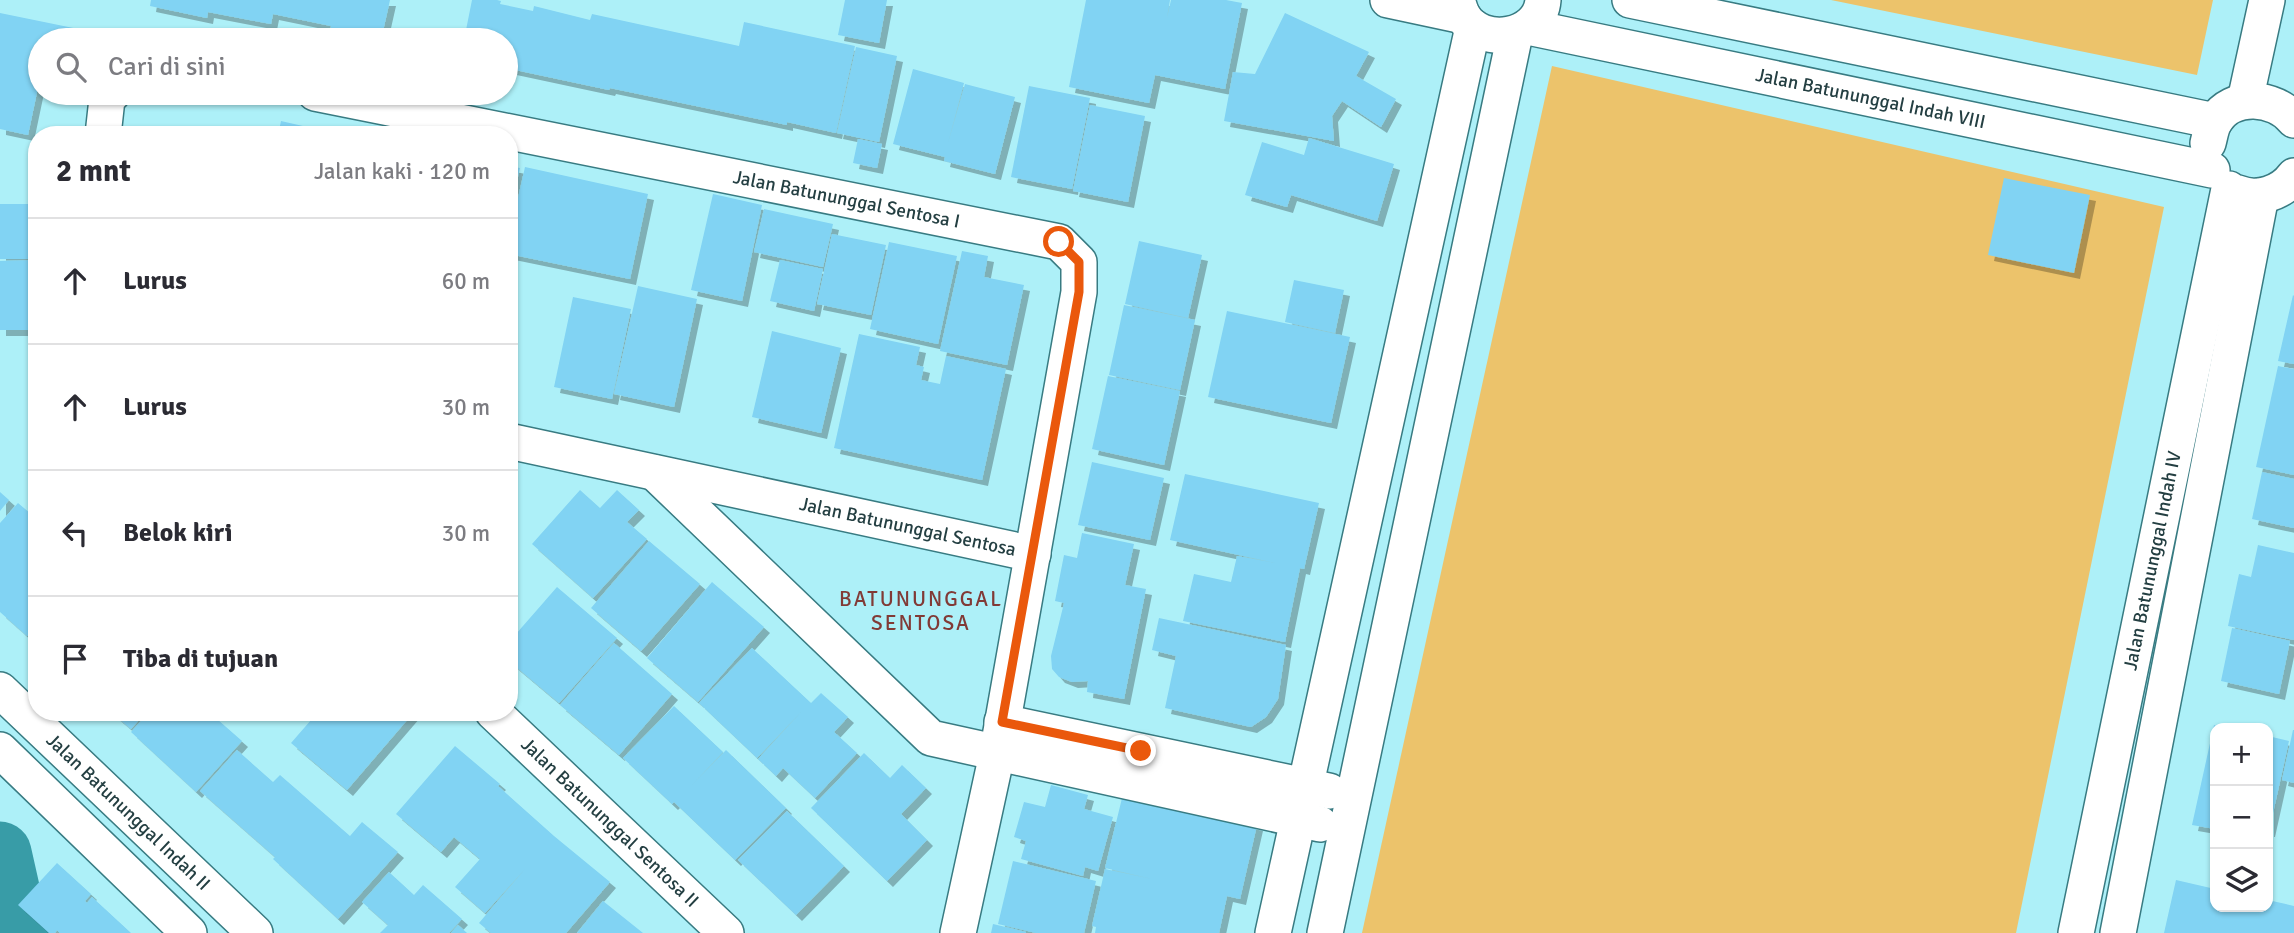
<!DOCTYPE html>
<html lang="id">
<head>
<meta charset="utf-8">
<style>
	:root { --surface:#fff; --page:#f2f2f3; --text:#2b2b33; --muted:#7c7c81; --line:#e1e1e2 }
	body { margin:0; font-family:Signika,sans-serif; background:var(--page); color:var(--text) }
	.controls { position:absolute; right:21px; bottom:21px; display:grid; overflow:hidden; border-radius:14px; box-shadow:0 2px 5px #0004 }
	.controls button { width:63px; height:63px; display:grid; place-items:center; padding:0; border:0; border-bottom:2px solid var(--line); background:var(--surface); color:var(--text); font:35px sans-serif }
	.stop { position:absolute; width:21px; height:21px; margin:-16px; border:5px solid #ea580c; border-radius:50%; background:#fff }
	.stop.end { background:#ea580c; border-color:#fff; box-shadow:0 2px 7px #0008 }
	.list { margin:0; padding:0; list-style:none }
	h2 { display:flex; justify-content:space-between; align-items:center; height:91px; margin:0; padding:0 28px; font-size:30px }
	h2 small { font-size:23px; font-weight:400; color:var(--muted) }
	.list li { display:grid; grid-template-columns:46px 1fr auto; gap:21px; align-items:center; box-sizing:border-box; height:126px; padding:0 28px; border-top:2px solid var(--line) }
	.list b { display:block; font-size:26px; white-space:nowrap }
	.list em { font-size:23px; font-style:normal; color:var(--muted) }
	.icon { flex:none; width:38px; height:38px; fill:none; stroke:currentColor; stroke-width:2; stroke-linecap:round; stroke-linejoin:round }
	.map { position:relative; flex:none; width:2294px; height:933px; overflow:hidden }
	.search { position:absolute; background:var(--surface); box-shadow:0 2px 5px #0004; left:28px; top:28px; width:490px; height:77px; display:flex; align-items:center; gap:18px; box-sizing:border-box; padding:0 24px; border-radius:38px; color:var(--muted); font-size:26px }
	.panel { position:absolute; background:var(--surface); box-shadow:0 2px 5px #0004; left:28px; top:126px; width:490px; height:595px; border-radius:28px }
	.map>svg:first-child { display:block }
</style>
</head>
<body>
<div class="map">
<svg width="2294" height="933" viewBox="0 0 2294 933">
	<defs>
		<filter id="shadow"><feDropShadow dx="6" dy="6" stdDeviation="0" flood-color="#0004"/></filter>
	</defs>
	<rect width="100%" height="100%" fill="#adf0f8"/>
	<g fill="#ecc36b">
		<polygon points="1831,0 2213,0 2197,75"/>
		<polygon points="1552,66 2164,207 2016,933 1362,933"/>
	</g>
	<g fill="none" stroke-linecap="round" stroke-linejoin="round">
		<polyline stroke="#389ca7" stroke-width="63" points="0,853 18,933"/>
	</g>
	<g fill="#81d3f3" filter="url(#shadow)">
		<polygon points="151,0 390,0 381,40 366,40 330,33 331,26 273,14 271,24 208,12 207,18 150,6"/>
		<polygon points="472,0 497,0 501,1 500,4 533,11 534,6 590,20 592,14 739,46 744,22 855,46 836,133 787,122 787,125 610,88 609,90 506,68 506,40 464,40"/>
		<polygon points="845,0 887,0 879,43 838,35"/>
		<polygon points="1086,0 1170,0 1167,18 1171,0 1226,0 1242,3 1225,89 1155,75 1149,103 1069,87"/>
		<polygon points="0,13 88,31 86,40 40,40 40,78 28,135 0,129"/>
		<polygon points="1285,13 1369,52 1356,76 1396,99 1381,127 1342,101 1332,116 1334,141 1224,121 1233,72 1255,74"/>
		<polygon points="856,47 897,56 879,142 837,133"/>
		<polygon points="913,69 964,83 948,143 965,84 1015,97 995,174 944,161 945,157 893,144"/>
		<polygon points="1029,86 1090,98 1072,189 1011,177"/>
		<polygon points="1090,105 1145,116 1128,202 1073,191"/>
		<polygon points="281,121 338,134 338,135 278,135"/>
		<polygon points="345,130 362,134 362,135 344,135"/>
		<polygon points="1309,138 1394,164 1377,221 1291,195 1287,207 1245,195 1262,142 1304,155"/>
		<polygon points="858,139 882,144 877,168 853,163"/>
		<polygon points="509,166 520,168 510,211 509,211"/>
		<polygon points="525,167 648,194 630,279 509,254 509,238"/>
		<polygon points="2004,178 2090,195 2074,273 1988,255"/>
		<polygon points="713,194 762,205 742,301 691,290"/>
		<rect x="0" y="204" width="37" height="55"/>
		<polygon points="764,209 833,224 823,267 754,252"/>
		<polygon points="832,234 886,245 871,315 817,304"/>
		<polygon points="1139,241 1202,255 1188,318 1125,304"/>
		<polygon points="889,242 957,256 938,344 870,329"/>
		<polygon points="962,251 988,256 984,277 1024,285 1007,365 940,351"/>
		<polygon points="37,260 37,330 0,330 0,261"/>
		<polygon points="780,260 823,269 814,311 770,301"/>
		<polygon points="1294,280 1344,290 1335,333 1285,322"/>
		<polygon points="638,286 697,299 674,407 614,394"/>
		<polygon points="2293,295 2294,296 2294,364 2278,361"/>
		<polygon points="573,297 631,309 612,399 554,387"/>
		<polygon points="1124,305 1195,320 1180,390 1109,375"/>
		<polygon points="1227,311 1350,337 1331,423 1208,397"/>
		<polygon points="772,331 841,348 821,433 752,417"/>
		<polygon points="859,334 920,347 916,365 924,367 921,380 940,384 946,356 1006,369 982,480 834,448"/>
		<polygon points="2278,366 2294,369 2294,475 2256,467"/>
		<polygon points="1108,376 1180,391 1164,465 1092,449"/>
		<polygon points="1092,462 1164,478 1150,540 1078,525"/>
		<polygon points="2262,472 2294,479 2294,528 2252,519"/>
		<polygon points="1185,474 1319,503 1304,569 1300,568 1285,642 1183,621 1194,574 1231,582 1237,556 1276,563 1170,540"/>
		<polygon points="580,490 600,508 617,490 639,510 627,522 647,539 593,598 532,544"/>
		<polygon points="0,492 9,500 0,511"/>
		<polygon points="18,503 37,519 37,633 33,630 27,636 0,612 0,523"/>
		<polygon points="1082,533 1134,544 1125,585 1146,589 1124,699 1087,692 1088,681 1072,682 1059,677 1052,669 1051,656 1064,603 1055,601 1064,555 1077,558"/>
		<polygon points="649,541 700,584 641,651 591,608"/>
		<polygon points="2258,545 2294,553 2294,640 2228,626 2239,574 2251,577"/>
		<polygon points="712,582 764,627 698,702 647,658"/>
		<polygon points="557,587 617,638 559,703 509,661 509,642"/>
		<polygon points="1159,618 1286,645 1278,699 1266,717 1251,727 1165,708 1176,656 1152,650"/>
		<polygon points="2232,628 2290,641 2279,694 2221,681"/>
		<polygon points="614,643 672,694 619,755 560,705"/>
		<polygon points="752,648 811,703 821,693 848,717 834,732 857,753 815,798 783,768 776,776 758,759 802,711 757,758 699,703"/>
		<polygon points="674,706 723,752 692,785 726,750 786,808 735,860 674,802 672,804 623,758"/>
		<polygon points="111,712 146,712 131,729"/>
		<polygon points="149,712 209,712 242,741 196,792 131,732"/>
		<polygon points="318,712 414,712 347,790 291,743"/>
		<polygon points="2214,725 2225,727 2215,728 2215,829 2192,825"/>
		<polygon points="2293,730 2294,730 2294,783 2282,780"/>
		<polygon points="2268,736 2289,741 2269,831 2268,831"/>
		<polygon points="455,746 500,784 498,786 554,836 610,882 566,933 491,933 479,923 525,869 485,913 455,887 480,859 454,837 441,852 396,814"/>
		<polygon points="237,750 273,782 280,775 350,836 362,822 398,852 338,919 273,859 275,857 200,791"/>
		<polygon points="864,753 890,778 902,765 926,788 901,814 927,840 887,881 811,808"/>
		<polygon points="1051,785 1088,795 1084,809 1113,817 1098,871 1085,867 1083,876 1021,859 1026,841 1014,837 1024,802 1045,807"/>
		<polygon points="1123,794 1257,825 1240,899 1227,896 1219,933 1095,933 1096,927 1092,926 1105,869 1152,879 1105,868"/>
		<polygon points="787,811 844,866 796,915 738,860"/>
		<polygon points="1013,861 1096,881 1084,933 1036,933 998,924"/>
		<polygon points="57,863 91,894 85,901 87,903 92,897 131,933 60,933 57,930 55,933 49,933 18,905"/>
		<polygon points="389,872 414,895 423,885 462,919 449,933 380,933 388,925 362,902"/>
		<polygon points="2176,880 2215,889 2215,907 2268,907 2268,900 2294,906 2294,933 2164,933"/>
		<polygon points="603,901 643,933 577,933"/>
		<polygon points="993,924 1026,932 1026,933 991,933"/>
		<polygon points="458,925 467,933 451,933"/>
	</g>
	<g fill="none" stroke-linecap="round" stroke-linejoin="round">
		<g stroke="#387b82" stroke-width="38">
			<g id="minor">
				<polyline points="1388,0 1463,16"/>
				<path d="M1457 0C1459 5 1460 11 1463 16 1482 48 1540 38 1543 0"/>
				<polyline points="1630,0 2215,121"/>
				<path id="s1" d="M1528 27 2212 170"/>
				<path id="s2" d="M315 93 1059 242 1079 262V292L997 754 958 933"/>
				<polyline points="2245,101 2267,0"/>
				<polyline points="103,135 107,99 113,93"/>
				<path d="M2208 143C2210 136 2211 127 2215 121 2232 93 2275 96 2294 120"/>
				<path d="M2238 193C2257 201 2282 193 2294 176"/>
				<path id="s3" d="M509 441 1033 554"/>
				<polyline points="655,473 931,738 1320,824"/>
				<path id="s4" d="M0 690 255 933"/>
				<path id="s5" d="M493 712 726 933"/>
				<polyline points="1002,722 1329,791"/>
				<polyline points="0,750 189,933"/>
				<polyline points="1273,933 1473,27"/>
				<polyline points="1325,933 1515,34"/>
				<path id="s6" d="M2076 933 2229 189"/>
				<polyline points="2118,933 2261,196"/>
			</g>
		</g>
		<use href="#minor" stroke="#fff" stroke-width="35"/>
	</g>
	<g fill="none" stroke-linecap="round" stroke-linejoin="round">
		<polyline stroke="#ea580c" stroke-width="9" points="1059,242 1079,262 1079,292 1002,722 1141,751"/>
	</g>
	<g text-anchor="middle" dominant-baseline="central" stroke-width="5" stroke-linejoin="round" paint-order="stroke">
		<g font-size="19" fill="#243f42" stroke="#adf0f8">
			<text stroke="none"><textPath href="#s1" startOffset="350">Jalan Batununggal Indah VIII</textPath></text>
			<text stroke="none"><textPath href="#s2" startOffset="542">Jalan Batununggal Sentosa I</textPath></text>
			<text stroke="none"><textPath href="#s3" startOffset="408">Jalan Batununggal Sentosa</textPath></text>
			<text stroke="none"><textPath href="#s6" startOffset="380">Jalan Batununggal Indah IV</textPath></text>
			<text stroke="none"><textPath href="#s4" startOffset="177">Jalan Batununggal Indah II</textPath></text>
			<text stroke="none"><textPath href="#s5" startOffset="161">Jalan Batununggal Sentosa II</textPath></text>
		</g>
		<g font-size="21" letter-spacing="2" fill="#813a36" stroke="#adf0f8">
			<text x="921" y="599">BATUNUNGGAL<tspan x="921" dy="24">SENTOSA</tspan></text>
		</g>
	</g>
</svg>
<div class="controls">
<button>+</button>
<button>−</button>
<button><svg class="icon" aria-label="layers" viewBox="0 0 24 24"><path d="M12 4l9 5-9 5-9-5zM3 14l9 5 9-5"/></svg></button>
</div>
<div class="stop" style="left:1059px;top:242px"></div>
<div class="stop end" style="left:1141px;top:751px"></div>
<div class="search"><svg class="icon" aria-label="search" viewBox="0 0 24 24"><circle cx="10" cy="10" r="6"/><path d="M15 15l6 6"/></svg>Cari di sini</div>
<section class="panel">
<h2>2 mnt<small>Jalan kaki · 120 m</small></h2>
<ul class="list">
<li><svg class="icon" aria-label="ahead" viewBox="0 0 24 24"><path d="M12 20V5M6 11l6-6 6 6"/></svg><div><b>Lurus</b></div><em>60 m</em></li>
<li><svg class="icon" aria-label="ahead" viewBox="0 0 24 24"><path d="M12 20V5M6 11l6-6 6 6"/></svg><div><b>Lurus</b></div><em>30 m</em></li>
<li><svg class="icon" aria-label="left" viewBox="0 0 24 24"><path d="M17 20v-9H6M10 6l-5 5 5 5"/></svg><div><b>Belok kiri</b></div><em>30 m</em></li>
<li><svg class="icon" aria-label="arrive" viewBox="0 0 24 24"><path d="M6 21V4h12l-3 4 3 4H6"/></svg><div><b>Tiba di tujuan</b></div></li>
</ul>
</section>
</div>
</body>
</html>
